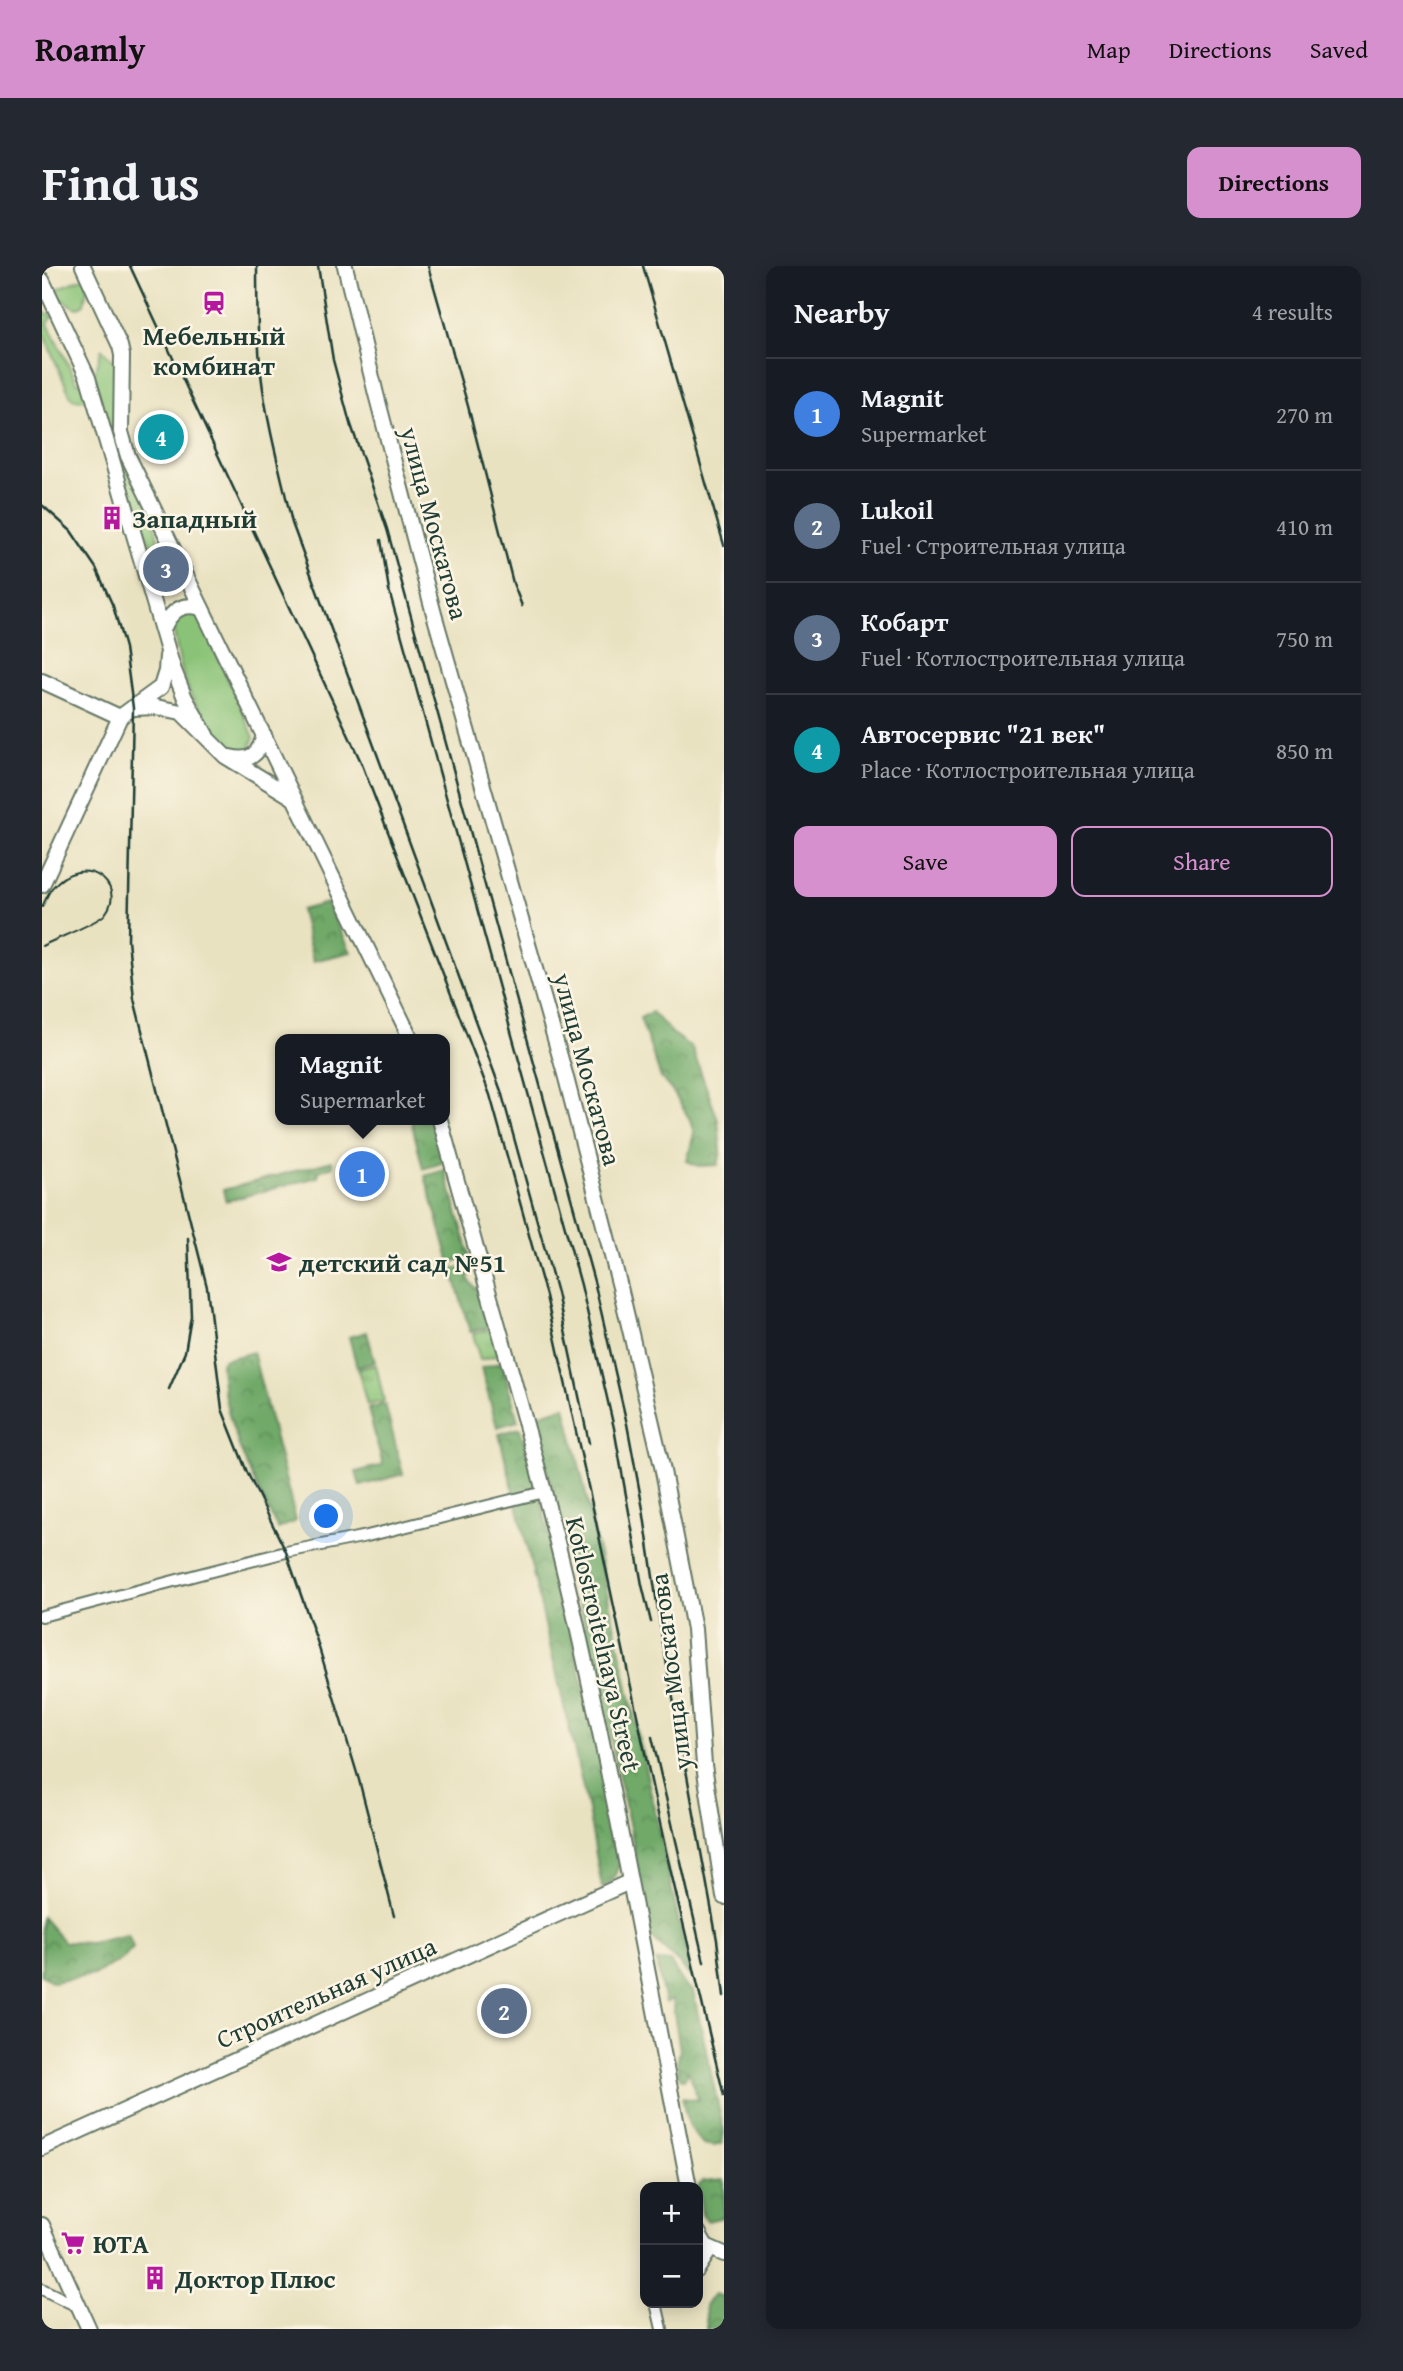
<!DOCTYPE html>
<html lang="en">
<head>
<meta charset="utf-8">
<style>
	:root { --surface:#171b24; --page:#242831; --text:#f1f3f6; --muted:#9ea1a6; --line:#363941; --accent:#d690ce }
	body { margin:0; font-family:"Gentium Book Plus",serif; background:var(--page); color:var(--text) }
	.controls { position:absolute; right:21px; bottom:21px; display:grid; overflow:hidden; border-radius:14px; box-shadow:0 4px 18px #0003 }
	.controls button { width:63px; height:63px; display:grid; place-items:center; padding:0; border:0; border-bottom:2px solid var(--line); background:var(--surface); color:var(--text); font:35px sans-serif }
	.you { position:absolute; left:285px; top:1251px; width:24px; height:24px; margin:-18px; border:5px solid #fff; border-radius:50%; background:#1a73e8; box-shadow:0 0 0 10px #1a73e833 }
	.badge { display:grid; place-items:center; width:46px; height:46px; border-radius:50%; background:var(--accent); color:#fff; font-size:23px; font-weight:700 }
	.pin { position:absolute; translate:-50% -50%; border:4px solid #fff; box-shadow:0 2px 7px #0006 }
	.popup { position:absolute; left:233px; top:768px; width:175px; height:91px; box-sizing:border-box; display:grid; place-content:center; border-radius:14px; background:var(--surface); filter:drop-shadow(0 2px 5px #0005); font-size:23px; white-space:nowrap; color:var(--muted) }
	.popup b { font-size:26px; color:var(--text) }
	.popup::after { content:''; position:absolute; left:50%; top:100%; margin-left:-14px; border:14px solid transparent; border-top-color:var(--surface) }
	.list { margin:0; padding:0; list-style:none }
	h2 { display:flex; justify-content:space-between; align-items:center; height:91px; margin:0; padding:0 28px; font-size:30px }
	h2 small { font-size:23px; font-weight:400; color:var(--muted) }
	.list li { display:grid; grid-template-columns:46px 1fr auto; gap:21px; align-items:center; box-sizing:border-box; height:112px; padding:0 28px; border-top:2px solid var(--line) }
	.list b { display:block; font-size:26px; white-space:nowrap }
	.list p { margin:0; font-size:23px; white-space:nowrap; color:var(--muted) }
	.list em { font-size:23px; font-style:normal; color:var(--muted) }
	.actions { display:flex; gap:14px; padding:21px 28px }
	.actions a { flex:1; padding:16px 0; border:2px solid var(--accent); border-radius:14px; text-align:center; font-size:24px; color:var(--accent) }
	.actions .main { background:var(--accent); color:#111 }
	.map { position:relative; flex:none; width:682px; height:2063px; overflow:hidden; border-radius:14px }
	header { display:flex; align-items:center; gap:42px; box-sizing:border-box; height:98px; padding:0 35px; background:var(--accent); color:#111 }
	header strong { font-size:33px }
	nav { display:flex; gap:38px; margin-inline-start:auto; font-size:24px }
	.intro { display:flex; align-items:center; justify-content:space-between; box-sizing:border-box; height:168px; padding:0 42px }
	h1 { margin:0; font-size:49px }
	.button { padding:18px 32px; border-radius:14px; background:var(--accent); color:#111; font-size:24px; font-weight:700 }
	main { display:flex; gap:42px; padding:0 42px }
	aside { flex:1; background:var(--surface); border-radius:14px; box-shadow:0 4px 18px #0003 }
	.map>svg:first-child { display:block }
</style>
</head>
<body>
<header>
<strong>Roamly</strong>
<nav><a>Map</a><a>Directions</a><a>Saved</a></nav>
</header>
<div class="intro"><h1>Find us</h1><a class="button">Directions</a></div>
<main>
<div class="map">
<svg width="682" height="2063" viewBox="0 0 682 2063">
	<defs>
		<pattern id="forest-crowns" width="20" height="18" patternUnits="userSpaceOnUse" patternTransform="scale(1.75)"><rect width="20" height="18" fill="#6fa968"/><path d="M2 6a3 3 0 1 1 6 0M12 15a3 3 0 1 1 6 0" fill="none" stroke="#5b8b56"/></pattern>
		<pattern id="park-tufts" width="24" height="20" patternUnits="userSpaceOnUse" patternTransform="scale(1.75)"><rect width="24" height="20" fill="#8ac377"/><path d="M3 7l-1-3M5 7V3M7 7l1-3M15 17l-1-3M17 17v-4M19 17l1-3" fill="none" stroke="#70a062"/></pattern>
	</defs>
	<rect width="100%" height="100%" fill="#fcf5e5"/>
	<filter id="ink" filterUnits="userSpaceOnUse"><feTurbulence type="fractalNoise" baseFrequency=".0143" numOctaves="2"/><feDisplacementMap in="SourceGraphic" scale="14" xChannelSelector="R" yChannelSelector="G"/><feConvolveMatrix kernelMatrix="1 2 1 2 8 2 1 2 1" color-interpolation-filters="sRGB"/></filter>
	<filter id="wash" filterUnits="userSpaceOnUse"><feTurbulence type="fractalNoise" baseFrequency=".00686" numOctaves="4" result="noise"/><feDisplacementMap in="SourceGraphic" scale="28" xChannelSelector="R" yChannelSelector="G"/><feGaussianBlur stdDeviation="1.57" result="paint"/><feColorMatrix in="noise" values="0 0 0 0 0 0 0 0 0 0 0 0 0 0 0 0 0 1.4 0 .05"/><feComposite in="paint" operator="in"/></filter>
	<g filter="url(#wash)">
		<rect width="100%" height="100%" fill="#e9e2c1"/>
		<g fill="#8ac377" stroke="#548056" stroke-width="2">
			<polygon points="42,11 46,18 42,38 35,42 15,32 11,25"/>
			<polygon points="0,45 11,50 6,58 35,116 43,117 45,129 43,133 32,134 28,129 0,65"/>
			<polygon points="60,83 77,101 75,159 112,255 119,287 114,289 92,246 51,111"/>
			<path d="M140 347H156L212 471 206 487C188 489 182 478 172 465 142 427 139 407 131 360Z"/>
		</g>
		<g fill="url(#forest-crowns)" stroke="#47734e" stroke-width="2">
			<polygon points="285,637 309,686 271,695 259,644"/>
			<polygon points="610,746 632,769 650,782 676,854 679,885 676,899 656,900 645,895 652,867 647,852 631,826 619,812 598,752"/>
			<polygon points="369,854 389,854 401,893 400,897 381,903"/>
			<polygon points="290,895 291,900 277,905 276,911 184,935 181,924"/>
			<polygon points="403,904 428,990 408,997 383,910"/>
			<polygon points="425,1000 431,1001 431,1006 426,1010 428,1016 442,1031 449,1060 428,1066 410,1003"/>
			<polygon points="325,1066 333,1096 315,1101 307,1071"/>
			<path d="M211 1086 254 1255 236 1263C209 1211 181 1156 179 1097L181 1094Z"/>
			<polygon points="460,1096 476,1155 455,1161 439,1102"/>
			<polygon points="343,1138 361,1208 318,1220 314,1206 341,1199 326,1143"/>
			<polygon points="523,1140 541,1215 649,1712 640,1700 608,1670 590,1571 553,1403 516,1246 491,1151"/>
			<polygon points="478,1162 496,1222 472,1228 457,1168"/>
			<polygon points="498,1229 566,1528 578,1597 570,1616 560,1622 545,1539 474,1234"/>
			<polygon points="0,1651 22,1676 48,1677 86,1669 91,1682 80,1694 51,1709 11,1716 0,1709"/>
			<polygon points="614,1695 628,1696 644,1721 651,1725 682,1866 679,1878 672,1880 661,1878 646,1859 640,1832 656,1834 646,1805 642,1814 637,1811 635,1797 638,1784 630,1734 623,1737"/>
			<polygon points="682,1913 682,1951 666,1955 660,1949 656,1919 661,1915"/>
			<polygon points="672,2028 682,2031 682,2063 665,2063 663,2039"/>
		</g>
		<g fill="url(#park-tufts)" stroke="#548056" stroke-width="2">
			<polygon points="449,1063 456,1089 438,1094 431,1068"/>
			<polygon points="334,1099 342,1135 325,1139 316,1103"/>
		</g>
	</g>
	<g filter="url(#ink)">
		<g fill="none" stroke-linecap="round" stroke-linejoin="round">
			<g stroke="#667765" stroke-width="14">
				<g id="street">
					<polyline points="0,1350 158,1308 244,1286 325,1270 502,1226"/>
					<polyline points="656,2006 670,1984"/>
					<polyline points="0,2023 37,2041"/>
					<polyline points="614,2037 620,2063"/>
				</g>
			</g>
			<g stroke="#667765" stroke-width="18">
				<g id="secondary">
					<polyline points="41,0 78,80 80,89 79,166 86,190 369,773"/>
					<polyline points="303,0 334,128 392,348 523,808 578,1021 620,1200 652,1363 662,1499 682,1631"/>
					<polyline points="0,14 46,112 131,402 143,432 164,469"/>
					<path d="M121 363C129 345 140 336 159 342"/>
					<polyline points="0,415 78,451"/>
					<polyline points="91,442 114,441 139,446 183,490 250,531"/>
					<path d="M188 491C208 496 217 489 222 469"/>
					<polyline points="0,619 78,451 119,421 124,405 125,390"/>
					<path d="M398 854C442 1015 492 1175 530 1338 574 1531 609 1727 647 1921"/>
					<polyline points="0,1882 587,1616"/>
					<polyline points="0,1959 47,2063"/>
					<polyline points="656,1966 664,1980 682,1988"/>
				</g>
			</g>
			<use href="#street" stroke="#fff" stroke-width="10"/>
			<use href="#secondary" stroke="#fff" stroke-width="14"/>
			<path stroke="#1f3d34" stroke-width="2" d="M0 641C3 635 6 627 10 622 40 585 87 618 63 648 56 657 13 673 0 680"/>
			<g stroke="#1f3d34" stroke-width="2.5">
				<polyline points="88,0 319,496 448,829 504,1030 554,1256 623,1581 682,1830"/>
				<path d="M215 0C215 36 215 72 219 108 225 159 239 208 250 257L459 825 515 1027 547 1177"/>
				<polyline points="276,0 291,94 309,161"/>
				<polyline points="386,0 426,140 471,317 480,340"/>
				<polyline points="601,0 682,279"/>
				<polyline points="307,153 345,263 553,1019 585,1158 601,1243 620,1372 675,1674 682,1730"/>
				<polyline points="0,239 29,265 54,302 71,340 83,382 91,442 86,674 92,733 165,1021 180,1143 205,1206 244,1286 275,1375 317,1514 352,1650"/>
				<polyline points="339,274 347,324 539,1019 572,1162 600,1319 609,1356"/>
				<polyline points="127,1123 143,1086 149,1050 146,972"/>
				<polyline points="610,1471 662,1696"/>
			</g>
		</g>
	</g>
	<defs>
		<g id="station-bare" transform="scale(1.89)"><path d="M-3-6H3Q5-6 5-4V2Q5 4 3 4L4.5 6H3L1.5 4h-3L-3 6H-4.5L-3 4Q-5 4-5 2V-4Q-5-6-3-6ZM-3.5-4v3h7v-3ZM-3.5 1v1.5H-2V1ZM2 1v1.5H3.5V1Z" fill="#b5179e" stroke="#fcf5e5" stroke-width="2.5" paint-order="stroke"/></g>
		<g id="building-bare" transform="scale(1.89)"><path d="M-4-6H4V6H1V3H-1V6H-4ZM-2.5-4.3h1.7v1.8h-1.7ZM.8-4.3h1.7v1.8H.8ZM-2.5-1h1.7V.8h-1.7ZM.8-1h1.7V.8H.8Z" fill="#b5179e" stroke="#fcf5e5" stroke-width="2.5" paint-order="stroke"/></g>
		<g id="school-bare" transform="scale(1.89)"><path d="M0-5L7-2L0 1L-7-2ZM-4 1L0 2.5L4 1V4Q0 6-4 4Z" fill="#b5179e" stroke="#fcf5e5" stroke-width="2.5" paint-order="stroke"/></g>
		<g id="supermarket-bare" transform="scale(1.89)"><path d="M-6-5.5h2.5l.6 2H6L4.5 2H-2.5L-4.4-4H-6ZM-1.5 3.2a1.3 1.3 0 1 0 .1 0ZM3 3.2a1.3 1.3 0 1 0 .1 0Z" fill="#b5179e" stroke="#fcf5e5" stroke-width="2.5" paint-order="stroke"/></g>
	</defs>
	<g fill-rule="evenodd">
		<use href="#station-bare" x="172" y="37"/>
		<use href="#building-bare" x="70" y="252"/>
		<use href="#school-bare" x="237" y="996"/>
		<use href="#supermarket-bare" x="31" y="1977"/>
		<use href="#building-bare" x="113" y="2012"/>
	</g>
	<g text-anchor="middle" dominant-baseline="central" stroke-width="5" stroke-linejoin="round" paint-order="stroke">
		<g font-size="26" font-weight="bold" fill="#1f3d34" stroke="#fcf5e5" text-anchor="start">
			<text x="172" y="69" text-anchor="middle">Мебельный<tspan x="172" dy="30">комбинат</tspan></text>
			<text x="90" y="252">Западный</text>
			<text x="257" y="996">детский сад №51</text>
			<text x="51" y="1977">ЮТА</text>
			<text x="133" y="2012">Доктор Плюс</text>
		</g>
		<g font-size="26" fill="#1f3d34" stroke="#fcf5e5">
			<text transform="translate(393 257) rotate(75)">улица Москатова</text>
			<text transform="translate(546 803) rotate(75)">улица Москатова</text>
			<text transform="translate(562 1378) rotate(77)">Kotlostroitelnaya Street</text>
			<text transform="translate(628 1406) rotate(-97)">улица Москатова</text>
			<text transform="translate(284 1726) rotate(-24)">Строительная улица</text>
		</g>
	</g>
</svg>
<div class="controls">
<button>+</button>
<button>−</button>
</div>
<div class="you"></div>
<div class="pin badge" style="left:320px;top:908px;background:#3f7fe0">1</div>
<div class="popup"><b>Magnit</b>Supermarket</div>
<div class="pin badge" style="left:462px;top:1745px;background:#5c6f8a">2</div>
<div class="pin badge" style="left:124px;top:303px;background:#5c6f8a">3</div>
<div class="pin badge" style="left:119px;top:171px;background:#0f9aa8">4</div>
</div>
<aside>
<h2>Nearby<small>4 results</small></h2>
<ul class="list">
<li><span class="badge" style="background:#3f7fe0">1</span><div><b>Magnit</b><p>Supermarket</p></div><em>270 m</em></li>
<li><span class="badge" style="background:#5c6f8a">2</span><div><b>Lukoil</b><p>Fuel · Строительная улица</p></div><em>410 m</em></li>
<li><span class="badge" style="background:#5c6f8a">3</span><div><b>Кобарт</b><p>Fuel · Котлостроительная улица</p></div><em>750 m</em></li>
<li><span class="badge" style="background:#0f9aa8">4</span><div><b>Автосервис &quot;21 век&quot;</b><p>Place · Котлостроительная улица</p></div><em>850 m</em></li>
</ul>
<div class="actions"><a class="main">Save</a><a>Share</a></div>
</aside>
</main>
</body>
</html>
